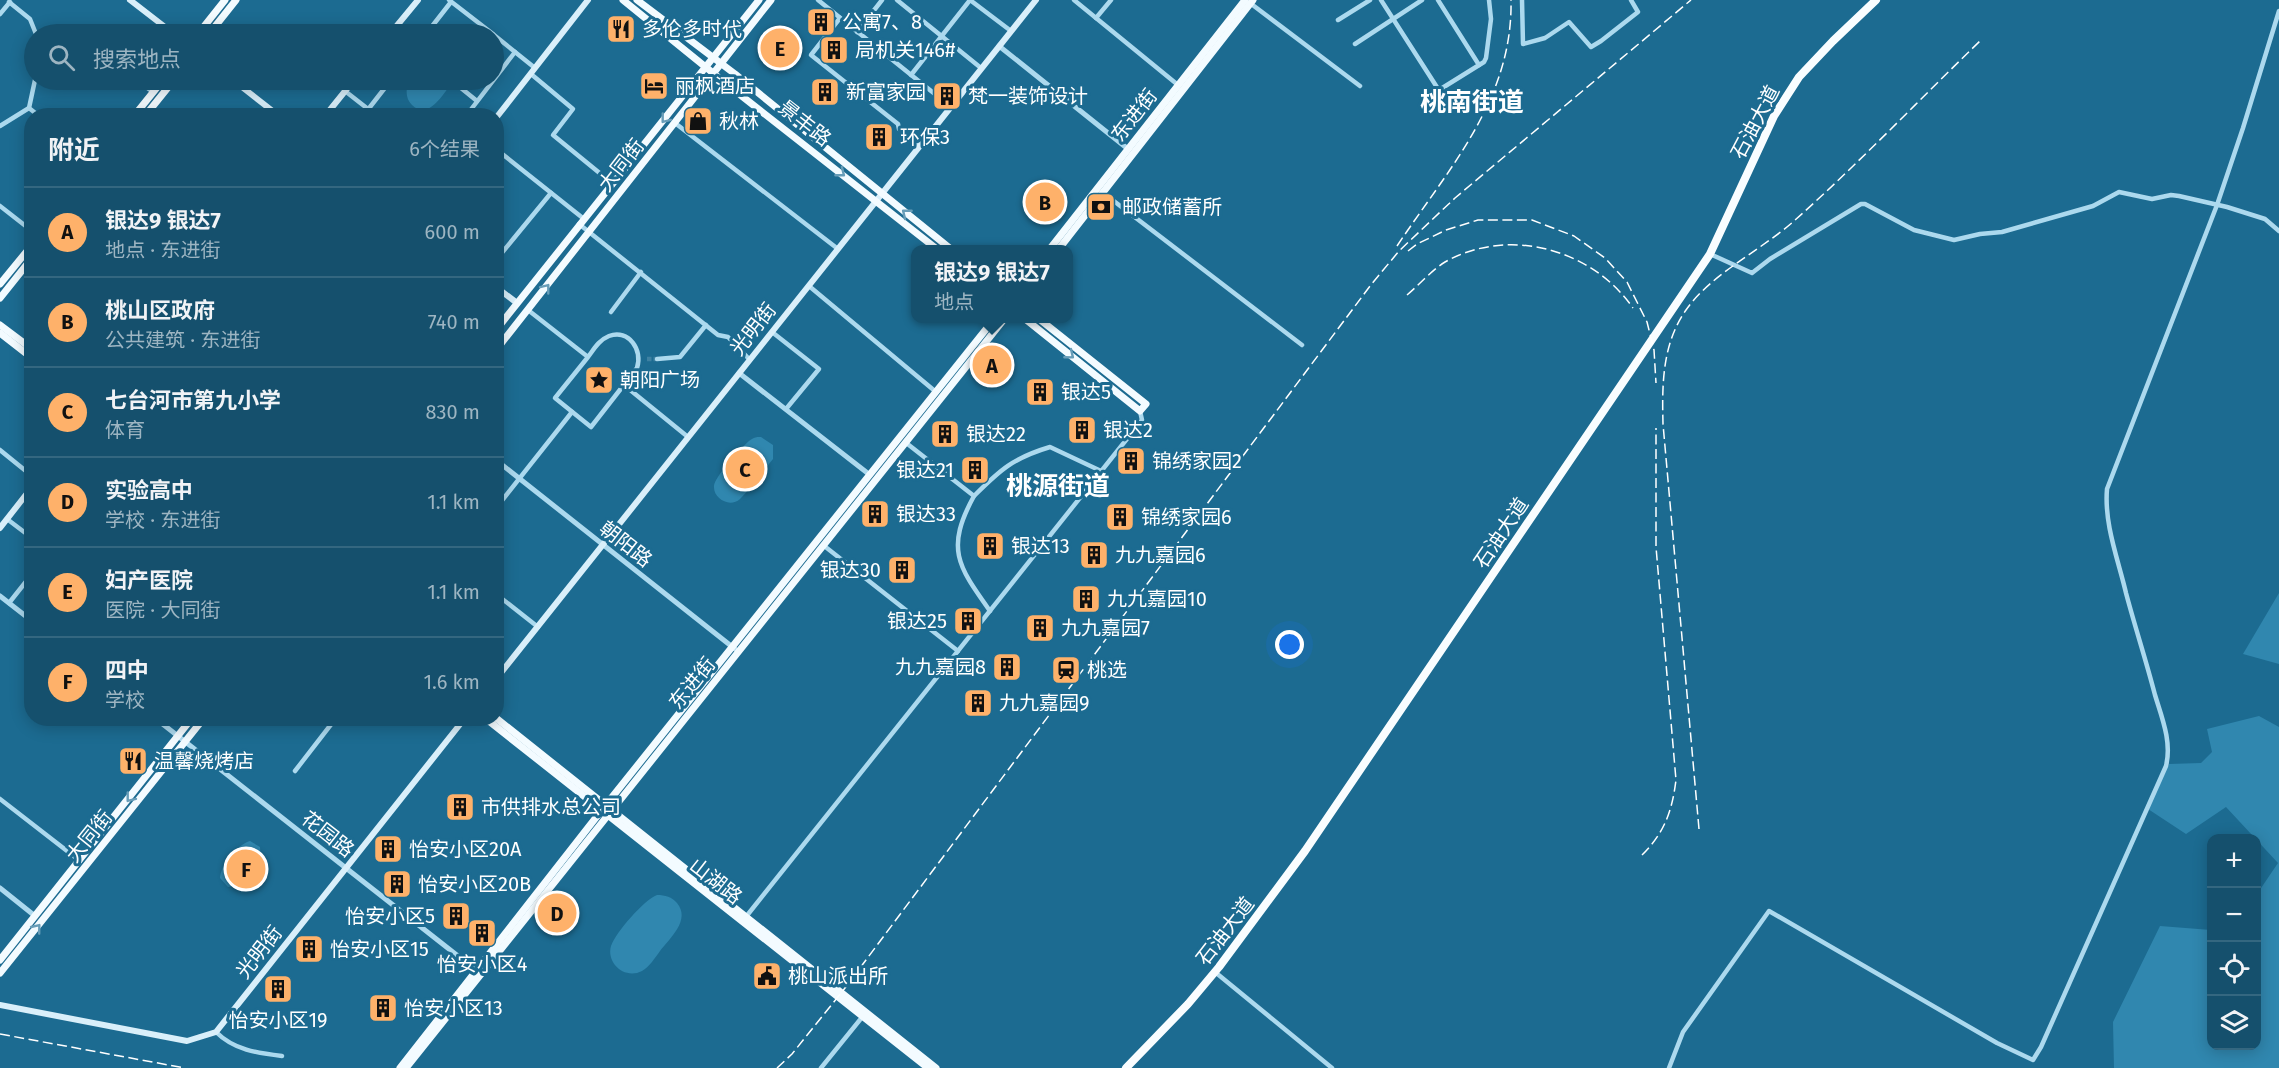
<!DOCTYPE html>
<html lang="zh">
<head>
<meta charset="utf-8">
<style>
	:root { --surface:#15506d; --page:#225a75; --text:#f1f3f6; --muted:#9db5c2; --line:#346780; --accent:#feb16a }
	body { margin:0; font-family:"Fira Sans","Noto Sans SC",sans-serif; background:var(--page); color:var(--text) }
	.controls { position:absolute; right:18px; bottom:18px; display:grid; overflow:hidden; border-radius:12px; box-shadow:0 3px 15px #0003 }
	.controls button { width:54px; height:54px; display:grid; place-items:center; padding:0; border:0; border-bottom:2px solid var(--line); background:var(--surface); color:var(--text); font:30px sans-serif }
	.you { position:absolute; left:1290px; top:645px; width:21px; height:21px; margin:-15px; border:4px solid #fff; border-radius:50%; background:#1a73e8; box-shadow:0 0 0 9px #1a73e833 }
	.badge { display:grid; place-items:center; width:39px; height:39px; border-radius:50%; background:var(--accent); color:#111; font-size:20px; font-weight:700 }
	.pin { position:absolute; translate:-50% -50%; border:3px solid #fff; box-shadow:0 2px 6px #0006 }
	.popup { position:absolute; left:911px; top:245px; width:162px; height:78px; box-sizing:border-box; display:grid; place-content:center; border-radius:12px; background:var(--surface); filter:drop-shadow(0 2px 4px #0005); font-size:20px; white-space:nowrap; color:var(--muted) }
	.popup b { font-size:22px; color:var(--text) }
	.popup::after { content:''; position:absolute; left:50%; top:100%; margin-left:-12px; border:12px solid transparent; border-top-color:var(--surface) }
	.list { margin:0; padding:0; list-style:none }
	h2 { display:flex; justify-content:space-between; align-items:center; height:78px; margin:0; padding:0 24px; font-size:26px }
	h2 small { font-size:20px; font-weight:400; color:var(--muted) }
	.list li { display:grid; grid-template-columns:39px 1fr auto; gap:18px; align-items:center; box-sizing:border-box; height:90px; padding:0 24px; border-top:2px solid var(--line) }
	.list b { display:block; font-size:22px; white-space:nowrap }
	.list p { margin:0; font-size:20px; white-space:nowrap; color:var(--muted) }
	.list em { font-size:20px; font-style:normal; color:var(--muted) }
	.icon { flex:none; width:33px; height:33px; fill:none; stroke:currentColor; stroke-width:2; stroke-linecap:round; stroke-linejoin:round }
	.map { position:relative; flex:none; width:2279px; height:1068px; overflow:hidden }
	.search { position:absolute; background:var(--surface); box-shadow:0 3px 15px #0003; left:24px; top:24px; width:480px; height:66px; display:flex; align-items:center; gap:15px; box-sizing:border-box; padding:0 21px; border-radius:33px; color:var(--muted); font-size:22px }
	.panel { position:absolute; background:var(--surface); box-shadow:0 3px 15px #0003; left:24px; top:108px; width:480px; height:618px; border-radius:24px }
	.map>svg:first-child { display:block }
</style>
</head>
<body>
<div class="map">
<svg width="2279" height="1068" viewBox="0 0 2279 1068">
	<rect width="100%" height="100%" fill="#1c6b91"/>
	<g fill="#3087af">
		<path d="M413 80H454C445 91 429 122 412 105 407 100 406 94 407 87Z"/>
		<path d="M761 437 773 445V459C762 472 752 487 740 499 730 508 713 499 714 486 714 478 744 443 752 439 756 437 757 437 761 437Z"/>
		<polygon points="2279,593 2279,664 2243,654"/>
		<polygon points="2259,716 2279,727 2279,1068 2114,1068 2113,1022 2160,926 2211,930 2212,1046 2256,1046 2257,894 2278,863 2226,807 2186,834 2148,809 2169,764 2201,763 2212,752 2207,729"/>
		<path d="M250 841 260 847 261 859 239 885 228 887 220 878C220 866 238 844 250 841Z"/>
		<path d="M657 895C665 895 672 897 677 903 691 920 670 938 660 951 655 958 649 967 642 971 625 980 606 963 611 946 616 932 644 900 657 895Z"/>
	</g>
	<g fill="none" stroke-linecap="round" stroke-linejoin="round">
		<polyline stroke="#3e81a2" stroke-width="4.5" stroke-dasharray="4.5 2" stroke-linecap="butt" points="647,359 657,359"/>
		<g stroke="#acd9ee" stroke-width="4.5">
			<polyline points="449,0 493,34"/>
			<polyline points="818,0 951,107"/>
			<polyline points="897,0 981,68"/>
			<polyline points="970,0 1011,31"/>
			<polyline points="1074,0 1178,85"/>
			<polyline points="1381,0 1449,106"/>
			<polyline points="1438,0 1479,65"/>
			<polyline points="1522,0 1523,44 1545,38 1569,22 1591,47 1601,41 1638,12 1631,0"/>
			<polyline points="9,2 30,19 36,34"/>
			<polyline points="1250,3 1360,86"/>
			<polyline points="0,14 10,2"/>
			<polyline points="840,18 811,55 898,124 899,129 920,146"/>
			<polyline points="1096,18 1111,0"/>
			<polyline points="1338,20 1370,0"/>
			<polyline points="398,25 410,34"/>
			<polyline points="857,32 882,0"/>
			<polyline points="426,34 451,2"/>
			<polyline points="494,35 535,68"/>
			<polyline points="1355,44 1422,0"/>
			<polyline points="531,74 573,109 553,135 613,184"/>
			<polyline points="911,75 970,0"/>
			<polyline points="35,80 29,108 39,116"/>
			<polyline points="136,80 153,92"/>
			<polyline points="459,80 456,84 477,101"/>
			<polyline points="1439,90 1484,62 1486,58 1491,19 1489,0"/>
			<polyline points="345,91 368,109"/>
			<polyline points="331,109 339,116"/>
			<polyline points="363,116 391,80"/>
			<polyline points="466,116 515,52"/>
			<polyline points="675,123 838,249"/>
			<polyline points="0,126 29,108"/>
			<polyline points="496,149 584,219"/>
			<polyline points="1102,192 1302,345"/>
			<polyline points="0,206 32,231"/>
			<polyline points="579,224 718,335 728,337 750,360"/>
			<polyline points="1710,254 1752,273 1770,259 1861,204 1865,204 1914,230 1954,240 1980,234 2002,232 2093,206 2119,192 2152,199 2171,195 2179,196 2227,207 2265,219 2279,231"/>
			<polyline points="496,260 551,193"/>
			<polyline points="809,286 936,392"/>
			<path d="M528 310 588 357C594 349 599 340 609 336 629 329 643 350 637 368L591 427 555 398 588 357"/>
			<polyline points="611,312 641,272"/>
			<polyline points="772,332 819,369 786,409"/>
			<polyline points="657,359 680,357 706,325"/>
			<polyline points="624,385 688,437"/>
			<path d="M905 442 974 496C945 549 958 566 990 611"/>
			<polyline points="0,450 32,476"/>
			<path d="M974 496C1000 470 1013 458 1050 447L1101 471"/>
			<polyline points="496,508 572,412"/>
			<polyline points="7,519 32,538"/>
			<polyline points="823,545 958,651"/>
			<polyline points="496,594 538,627"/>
			<polyline points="9,603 32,574"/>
			<polyline points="295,771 336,718"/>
			<polyline points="0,799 80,861"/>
			<polyline points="745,918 1142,420 1140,411"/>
			<polyline points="1215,972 1332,1068"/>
			<path d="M216 1032C234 1050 257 1053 282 1056"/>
			<polyline points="821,1068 863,1016"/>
			<path d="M1669 1068 1683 1032 1769 911 1997 1043 2033 1060 2041 1047 2166 766C2172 742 2162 718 2155 695 2146 660 2135 627 2126 593 2118 559 2104 524 2107 489L2217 205 2243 128 2279 11"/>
		</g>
		<g stroke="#acd9ee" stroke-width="5">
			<polyline points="999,46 1128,149"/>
			<polyline points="739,373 870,475"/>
			<polyline points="496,460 735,649"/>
			<polyline points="0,596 32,621"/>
			<polyline points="155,718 477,971"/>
			<polyline points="0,888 35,916"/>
		</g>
		<g stroke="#d9effa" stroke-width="6">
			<polyline points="130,0 174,34"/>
			<polyline points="390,34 418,0"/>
			<polyline points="233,80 279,116"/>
			<polyline points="325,116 354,80"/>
			<polyline points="496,118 588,0"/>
			<polyline points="496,287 517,303"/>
			<polyline points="0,528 32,487"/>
			<polyline points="496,679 1036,0"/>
			<polyline points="0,1005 187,1041 216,1032 465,718"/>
		</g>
		<g stroke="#f3fbff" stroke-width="7">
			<polyline points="623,0 729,86 938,250"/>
			<polyline points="637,0 735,74 952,250"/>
			<polyline points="198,34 225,0"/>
			<polyline points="209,34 236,0"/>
			<polyline points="134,116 163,80"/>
			<polyline points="145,116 174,80"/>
			<polyline points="1049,250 1245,0"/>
			<polyline points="1058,250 1253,0"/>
			<polyline points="0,284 32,245"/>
			<polyline points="0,298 32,258"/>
			<polyline points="1024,318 1140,411 1146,404 1038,318"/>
			<polyline points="0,325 32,349"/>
			<polyline points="496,330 759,0"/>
			<polyline points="0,333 32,358"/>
			<polyline points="496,350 771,0"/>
			<polyline points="485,718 928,1068"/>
			<polyline points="496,718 936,1068"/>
			<polyline points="0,960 192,718"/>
			<polyline points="0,973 204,718"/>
			<polyline points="400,1068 605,806 995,318"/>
			<polyline points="406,1068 1005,318"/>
		</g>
		<polyline stroke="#f9fdff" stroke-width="8" points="1126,1068 1188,1004 1219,967 1305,851 1710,254 1774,116 1799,77 1833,41 1876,0"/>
		<g stroke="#fff" stroke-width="1.5" stroke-dasharray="10 4.5" stroke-linecap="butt">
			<path d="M1397 246C1449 168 1513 99 1511 0"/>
			<polyline points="1408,251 1417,244 1446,230 1478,220 1532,220 1574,236 1605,258 1627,282 1647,322 1654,350 1656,383"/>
			<path d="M1407 295C1419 285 1432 270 1445 262 1509 226 1592 249 1633 308"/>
			<path d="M1699 829 1663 424C1662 385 1662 344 1686 310 1711 274 1760 251 1794 221 1858 164 1918 101 1980 41"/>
			<path d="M1642 855C1665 832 1672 811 1676 780L1656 547V428"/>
			<polyline points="0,1034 185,1068"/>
			<polyline points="777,1068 792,1054 845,988 1370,286 1399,251 1455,198 1691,0"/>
		</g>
	</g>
	<defs><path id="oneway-chevron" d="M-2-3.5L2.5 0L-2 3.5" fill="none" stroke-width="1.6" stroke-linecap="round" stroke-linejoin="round" transform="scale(1.5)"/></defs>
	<g stroke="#679db8">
		<use href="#oneway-chevron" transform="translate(665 119) rotate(128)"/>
		<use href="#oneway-chevron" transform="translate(841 173) rotate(38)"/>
		<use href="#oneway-chevron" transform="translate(906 213) rotate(-141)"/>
		<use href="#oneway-chevron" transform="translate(546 288) rotate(-52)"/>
		<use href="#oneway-chevron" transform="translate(1070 355) rotate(39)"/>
		<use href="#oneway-chevron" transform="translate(130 798) rotate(128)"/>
		<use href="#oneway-chevron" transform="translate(37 928) rotate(-51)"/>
	</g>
	<defs>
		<g id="building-square" transform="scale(1.5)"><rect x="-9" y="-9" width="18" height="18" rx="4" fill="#feb16a" stroke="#1c6b91"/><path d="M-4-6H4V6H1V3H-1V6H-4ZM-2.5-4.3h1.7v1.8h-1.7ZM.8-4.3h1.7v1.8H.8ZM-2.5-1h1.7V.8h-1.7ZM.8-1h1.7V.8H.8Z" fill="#111"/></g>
		<g id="restaurant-square" transform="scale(1.5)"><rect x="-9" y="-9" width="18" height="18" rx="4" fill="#feb16a" stroke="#1c6b91"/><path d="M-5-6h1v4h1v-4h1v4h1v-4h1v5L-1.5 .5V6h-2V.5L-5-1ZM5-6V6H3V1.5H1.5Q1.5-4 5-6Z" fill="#111"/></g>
		<g id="hotel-square" transform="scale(1.5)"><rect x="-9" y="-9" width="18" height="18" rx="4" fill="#feb16a" stroke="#1c6b91"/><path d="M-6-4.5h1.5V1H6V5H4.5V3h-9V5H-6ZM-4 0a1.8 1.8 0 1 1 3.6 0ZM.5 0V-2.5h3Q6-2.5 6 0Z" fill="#111"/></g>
		<g id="shop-square" transform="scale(1.5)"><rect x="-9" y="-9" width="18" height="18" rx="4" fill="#feb16a" stroke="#1c6b91"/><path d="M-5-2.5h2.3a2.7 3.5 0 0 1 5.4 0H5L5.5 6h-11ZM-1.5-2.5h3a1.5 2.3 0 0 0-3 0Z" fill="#111"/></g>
		<g id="bank-square" transform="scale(1.5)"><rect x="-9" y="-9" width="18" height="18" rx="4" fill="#feb16a" stroke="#1c6b91"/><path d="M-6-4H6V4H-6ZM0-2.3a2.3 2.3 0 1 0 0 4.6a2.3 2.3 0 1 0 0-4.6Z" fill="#111"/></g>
		<g id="sight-square" transform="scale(1.5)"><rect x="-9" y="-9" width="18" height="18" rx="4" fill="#feb16a" stroke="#1c6b91"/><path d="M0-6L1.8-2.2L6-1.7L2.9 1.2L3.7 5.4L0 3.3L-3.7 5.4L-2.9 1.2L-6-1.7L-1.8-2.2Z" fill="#111"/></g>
		<g id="station-square" transform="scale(1.5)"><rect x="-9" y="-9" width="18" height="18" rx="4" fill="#feb16a" stroke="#1c6b91"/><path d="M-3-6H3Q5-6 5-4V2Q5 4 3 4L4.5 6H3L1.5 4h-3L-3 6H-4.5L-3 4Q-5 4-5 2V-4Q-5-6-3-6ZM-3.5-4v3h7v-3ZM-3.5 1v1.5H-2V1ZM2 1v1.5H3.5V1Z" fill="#111"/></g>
		<g id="civic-square" transform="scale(1.5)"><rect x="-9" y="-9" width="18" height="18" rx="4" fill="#feb16a" stroke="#1c6b91"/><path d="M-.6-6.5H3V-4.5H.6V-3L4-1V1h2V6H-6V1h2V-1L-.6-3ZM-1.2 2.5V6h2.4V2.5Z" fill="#111"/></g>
	</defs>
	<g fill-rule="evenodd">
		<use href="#building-square" x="821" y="22"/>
		<use href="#restaurant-square" x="621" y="29"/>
		<use href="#building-square" x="834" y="50"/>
		<use href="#hotel-square" x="654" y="86"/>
		<use href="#building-square" x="825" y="92"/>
		<use href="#building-square" x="947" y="96"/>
		<use href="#shop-square" x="698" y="121"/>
		<use href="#building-square" x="879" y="137"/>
		<use href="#bank-square" x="1101" y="207"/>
		<use href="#sight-square" x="599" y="380"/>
		<use href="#building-square" x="1040" y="392"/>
		<use href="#building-square" x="1082" y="430"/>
		<use href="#building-square" x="945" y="434"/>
		<use href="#building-square" x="1131" y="461"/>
		<use href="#building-square" x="975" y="470"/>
		<use href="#building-square" x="875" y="514"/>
		<use href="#building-square" x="1120" y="517"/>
		<use href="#building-square" x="990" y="546"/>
		<use href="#building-square" x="1094" y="555"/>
		<use href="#building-square" x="902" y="570"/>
		<use href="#building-square" x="1086" y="599"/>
		<use href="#building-square" x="968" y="621"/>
		<use href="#building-square" x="1040" y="628"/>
		<use href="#building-square" x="1007" y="667"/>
		<use href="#station-square" x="1066" y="670"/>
		<use href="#building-square" x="978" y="703"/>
		<use href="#restaurant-square" x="133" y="761"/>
		<use href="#building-square" x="460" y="807"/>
		<use href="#building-square" x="388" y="849"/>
		<use href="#building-square" x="397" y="884"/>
		<use href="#building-square" x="456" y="916"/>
		<use href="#building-square" x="482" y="933"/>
		<use href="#building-square" x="309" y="949"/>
		<use href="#civic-square" x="767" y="976"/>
		<use href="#building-square" x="278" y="989"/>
		<use href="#building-square" x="383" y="1008"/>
	</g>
	<g text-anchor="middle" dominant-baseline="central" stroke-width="6" stroke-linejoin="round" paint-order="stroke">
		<g font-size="20" fill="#fff" stroke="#1c6b91" text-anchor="start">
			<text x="842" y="22">公寓7、8</text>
			<text x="642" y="29">多伦多时代</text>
			<text x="855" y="50">局机关146#</text>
			<text x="675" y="86">丽枫酒店</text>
			<text x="846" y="92">新富家园</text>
			<text x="968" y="96">梵一装饰设计</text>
			<text x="719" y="121">秋林</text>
			<text x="900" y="137">环保3</text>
			<text x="1122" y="207">邮政储蓄所</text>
			<text x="620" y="380">朝阳广场</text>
			<text x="1061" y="392">银达5</text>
			<text x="1103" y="430">银达2</text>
			<text x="966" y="434">银达22</text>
			<text x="1152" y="461">锦绣家园2</text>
			<text x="954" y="470" text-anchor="end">银达21</text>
			<text x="896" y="514">银达33</text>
			<text x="1141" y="517">锦绣家园6</text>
			<text x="1011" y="546">银达13</text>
			<text x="1115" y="555">九九嘉园6</text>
			<text x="881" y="570" text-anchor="end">银达30</text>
			<text x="1107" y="599">九九嘉园10</text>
			<text x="947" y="621" text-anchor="end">银达25</text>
			<text x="1061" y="628">九九嘉园7</text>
			<text x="986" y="667" text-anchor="end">九九嘉园8</text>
			<text x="1087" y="670">桃选</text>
			<text x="999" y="703">九九嘉园9</text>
			<text x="154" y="761">温馨烧烤店</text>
			<text x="481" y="807">市供排水总公司</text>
			<text x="409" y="849">怡安小区20A</text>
			<text x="418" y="884">怡安小区20B</text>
			<text x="435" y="916" text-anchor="end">怡安小区5</text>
			<text x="330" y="949">怡安小区15</text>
			<text x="482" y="964" text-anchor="middle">怡安小区4</text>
			<text x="788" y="976">桃山派出所</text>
			<text x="404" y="1008">怡安小区13</text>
			<text x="278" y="1020" text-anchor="middle">怡安小区19</text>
		</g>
		<g font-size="20" fill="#fff" stroke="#1c6b91">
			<text transform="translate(1134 115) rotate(-52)">东进街</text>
			<text transform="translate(1755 122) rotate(-62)">石油大道</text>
			<text transform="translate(805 123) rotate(38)">景丰路</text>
			<text transform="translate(621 165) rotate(-52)">大同街</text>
			<text transform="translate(753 329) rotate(-52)">光明街</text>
			<text transform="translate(1501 533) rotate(-56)">石油大道</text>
			<text transform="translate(626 544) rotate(38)">朝阳路</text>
			<text transform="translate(692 683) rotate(-51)">东进街</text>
			<text transform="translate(328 834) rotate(38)">花园路</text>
			<text transform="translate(89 836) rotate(-51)">大同街</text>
			<text transform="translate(716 881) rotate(38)">山湖路</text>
			<text transform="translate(1225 931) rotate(-52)">石油大道</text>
			<text transform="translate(259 952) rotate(-52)">光明街</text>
		</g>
		<g font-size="26" font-weight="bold" fill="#fff" stroke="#1c6b91">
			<text x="1472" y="102">桃南街道</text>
			<text x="1058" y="486">桃源街道</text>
		</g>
	</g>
</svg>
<div class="controls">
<button>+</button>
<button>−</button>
<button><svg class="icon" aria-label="locate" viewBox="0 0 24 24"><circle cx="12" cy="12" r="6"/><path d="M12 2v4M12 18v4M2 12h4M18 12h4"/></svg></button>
<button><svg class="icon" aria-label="layers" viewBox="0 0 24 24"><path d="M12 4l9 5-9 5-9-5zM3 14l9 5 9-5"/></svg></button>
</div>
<div class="you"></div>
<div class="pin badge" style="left:992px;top:365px">A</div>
<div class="popup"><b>银达9 银达7</b>地点</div>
<div class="pin badge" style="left:1045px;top:202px">B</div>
<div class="pin badge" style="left:745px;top:469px">C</div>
<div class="pin badge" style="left:557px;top:913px">D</div>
<div class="pin badge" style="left:780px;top:48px">E</div>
<div class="pin badge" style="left:246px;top:869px">F</div>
<div class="search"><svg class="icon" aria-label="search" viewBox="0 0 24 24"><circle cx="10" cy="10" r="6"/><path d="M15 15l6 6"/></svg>搜索地点</div>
<section class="panel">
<h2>附近<small>6个结果</small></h2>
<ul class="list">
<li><span class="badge">A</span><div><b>银达9 银达7</b><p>地点 · 东进街</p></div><em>600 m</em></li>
<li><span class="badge">B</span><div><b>桃山区政府</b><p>公共建筑 · 东进街</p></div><em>740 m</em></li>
<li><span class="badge">C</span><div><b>七台河市第九小学</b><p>体育</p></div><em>830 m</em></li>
<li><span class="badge">D</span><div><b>实验高中</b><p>学校 · 东进街</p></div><em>1.1 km</em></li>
<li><span class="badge">E</span><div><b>妇产医院</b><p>医院 · 大同街</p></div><em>1.1 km</em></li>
<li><span class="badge">F</span><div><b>四中</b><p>学校</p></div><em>1.6 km</em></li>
</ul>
</section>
</div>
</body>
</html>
